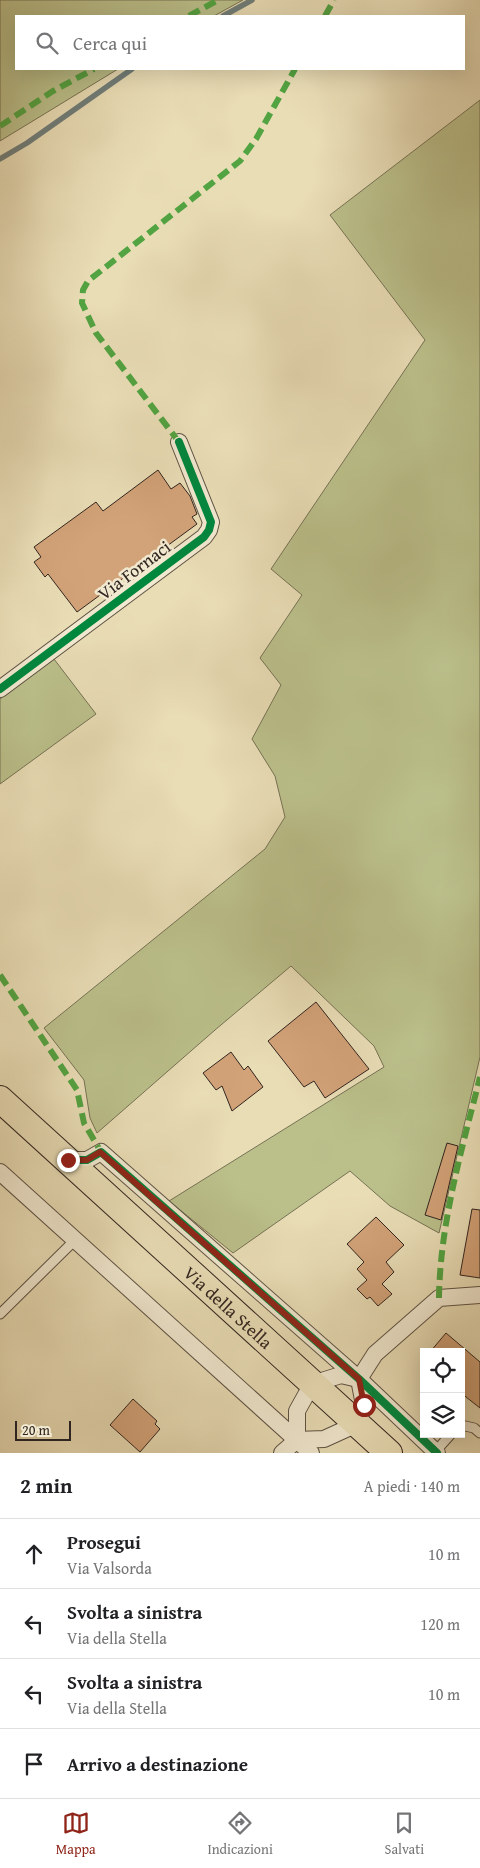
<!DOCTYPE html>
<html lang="it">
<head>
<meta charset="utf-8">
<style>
	:root { --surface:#fff; --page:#f2f2f2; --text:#202124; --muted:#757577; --line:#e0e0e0; --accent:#8f2418 }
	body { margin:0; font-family:"Gentium Book Plus",serif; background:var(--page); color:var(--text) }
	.controls { position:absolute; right:15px; bottom:15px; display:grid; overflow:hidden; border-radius:0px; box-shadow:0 5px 20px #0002 }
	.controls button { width:45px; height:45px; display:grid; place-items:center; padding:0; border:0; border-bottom:1px solid var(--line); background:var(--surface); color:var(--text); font:25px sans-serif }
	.scale { position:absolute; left:15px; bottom:12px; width:56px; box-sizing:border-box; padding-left:5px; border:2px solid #31251f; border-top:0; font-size:14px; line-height:18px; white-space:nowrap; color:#31251f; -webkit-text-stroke:4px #f1e9d0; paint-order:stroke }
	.stop { position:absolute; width:15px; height:15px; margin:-11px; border:4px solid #8f2418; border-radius:50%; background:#fff }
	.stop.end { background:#8f2418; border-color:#fff; box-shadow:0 1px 5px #0008 }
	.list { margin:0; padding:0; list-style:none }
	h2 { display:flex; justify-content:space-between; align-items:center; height:65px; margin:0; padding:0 20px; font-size:21px }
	h2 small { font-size:16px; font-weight:400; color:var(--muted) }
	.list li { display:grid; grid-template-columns:32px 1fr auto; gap:15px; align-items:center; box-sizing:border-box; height:70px; padding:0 20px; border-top:1px solid var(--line) }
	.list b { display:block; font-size:19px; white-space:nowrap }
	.list p { margin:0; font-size:16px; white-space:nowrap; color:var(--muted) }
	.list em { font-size:16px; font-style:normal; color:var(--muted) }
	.icon { flex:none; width:28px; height:28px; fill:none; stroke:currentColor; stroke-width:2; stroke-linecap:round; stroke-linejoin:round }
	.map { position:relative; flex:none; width:480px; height:1453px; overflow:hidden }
	.search { position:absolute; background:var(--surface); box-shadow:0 5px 20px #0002; left:15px; right:15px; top:15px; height:55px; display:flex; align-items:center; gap:12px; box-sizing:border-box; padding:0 18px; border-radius:0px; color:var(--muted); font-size:19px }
	.sheet { height:345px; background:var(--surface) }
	nav { display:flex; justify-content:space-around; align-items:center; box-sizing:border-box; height:70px; border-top:1px solid var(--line); background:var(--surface); font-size:14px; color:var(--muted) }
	nav a { display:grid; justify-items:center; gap:2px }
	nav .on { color:var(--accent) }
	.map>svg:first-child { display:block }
</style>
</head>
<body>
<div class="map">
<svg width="480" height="1453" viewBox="0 0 480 1453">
	<rect width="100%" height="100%" fill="#e9ddb6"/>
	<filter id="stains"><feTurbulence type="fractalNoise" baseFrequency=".004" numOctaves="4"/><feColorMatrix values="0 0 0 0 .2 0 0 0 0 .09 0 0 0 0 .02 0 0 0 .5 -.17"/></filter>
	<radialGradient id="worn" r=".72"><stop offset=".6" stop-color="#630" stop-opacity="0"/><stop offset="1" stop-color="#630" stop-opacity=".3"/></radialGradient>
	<g fill="#bbc08b" stroke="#767255">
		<polygon points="0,0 243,0 214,16 16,16 16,69 118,69 0,141"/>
		<polygon points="480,100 480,1057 439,1233 390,1206 350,1171 233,1253 169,1201 384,1067 374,1046 291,966 215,1030 97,1133 90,1118 84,1080 44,1028 265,849 285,817 275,776 252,739 281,685 260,658 302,595 271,569 425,340 330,215"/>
		<polygon points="54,659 96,714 0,784 0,699"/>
	</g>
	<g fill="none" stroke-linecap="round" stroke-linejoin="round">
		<g stroke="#707e7a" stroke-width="5.5">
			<polyline points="223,16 252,0"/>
			<polyline points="0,159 27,143 132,69"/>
		</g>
	</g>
	<g fill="#d2a278" stroke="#31251f">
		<polygon points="158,470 171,489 180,483 190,496 197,514 192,517 197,524 77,612 48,574 45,577 34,562 41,557 34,547 96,502 103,511"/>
		<polygon points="316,1002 369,1069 325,1098 314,1081 304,1087 268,1041"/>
		<polygon points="231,1052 244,1070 248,1066 263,1087 232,1111 222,1086 216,1090 203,1073"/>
		<polygon points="447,1143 458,1146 441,1220 425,1215"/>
		<polygon points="472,1209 480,1210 480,1278 460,1275"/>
		<polygon points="376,1217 404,1245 386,1262 394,1272 382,1284 392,1294 378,1306 370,1297 367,1299 357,1289 367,1280 357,1269 364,1262 347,1244"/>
		<polygon points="446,1333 480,1362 480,1408 461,1393 461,1352 430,1352"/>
		<polygon points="133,1399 157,1421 155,1424 160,1429 140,1452 110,1425"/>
	</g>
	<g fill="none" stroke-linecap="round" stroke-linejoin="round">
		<g stroke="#5f5345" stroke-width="11">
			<g id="lane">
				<polyline points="0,1314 75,1240"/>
				<polyline points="461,1425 474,1428 480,1433"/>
				<polyline points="435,1452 451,1434"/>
			</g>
		</g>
		<g stroke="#5f5345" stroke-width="18">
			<g id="street">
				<polyline points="0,689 204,537 209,530 211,522 179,442"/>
				<polyline points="68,1160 87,1160 101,1152 359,1379 437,1453"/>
				<polyline points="0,1172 311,1453"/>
				<polyline points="297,1440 297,1411 312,1384 341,1375 358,1379"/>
				<polyline points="282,1453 297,1440 324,1439 357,1424 364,1405 359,1379 375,1354 439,1298 480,1295"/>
			</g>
		</g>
		<g stroke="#31251f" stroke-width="28">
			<g id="primary">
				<path id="s1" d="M0 1099 389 1453"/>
			</g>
		</g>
		<use href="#lane" stroke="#f1e9d0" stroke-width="9"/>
		<use href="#street" stroke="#f1e9d0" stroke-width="16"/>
		<use href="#primary" stroke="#e9ddb6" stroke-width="26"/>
		<g stroke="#52a341" stroke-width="6" stroke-dasharray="12 6" stroke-linecap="butt">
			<polyline points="189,16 218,0"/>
			<polyline points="325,16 334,0"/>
			<polyline points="0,126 53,91 94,69"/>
			<polyline points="179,442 96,333 82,303 83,290 88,281 240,161 256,139 295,69"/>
			<polyline points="0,975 77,1090 84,1123 101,1152"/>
			<path d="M439 1298C440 1223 462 1149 480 1077"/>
		</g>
		<g stroke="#f1e9d0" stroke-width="11">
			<g id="cycleway">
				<polyline points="0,689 204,537 209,530 211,522 179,442"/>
				<polyline points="68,1160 87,1160 101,1152 359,1379 437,1453"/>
			</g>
		</g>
		<use href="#cycleway" stroke="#00873e" stroke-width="8"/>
	</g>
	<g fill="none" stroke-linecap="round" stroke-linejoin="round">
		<polyline stroke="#8f2418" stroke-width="6" points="68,1160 87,1160 100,1152 359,1379 364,1405"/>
	</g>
	<g text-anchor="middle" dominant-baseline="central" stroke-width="5" stroke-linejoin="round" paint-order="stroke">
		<g font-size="18" fill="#31251f" stroke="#f1e9d0">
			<text transform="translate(134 570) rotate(-37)">Via Fornaci</text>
			<text stroke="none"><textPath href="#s1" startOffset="309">Via della Stella</textPath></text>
		</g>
	</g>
	<rect width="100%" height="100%" filter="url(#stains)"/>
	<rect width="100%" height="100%" fill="url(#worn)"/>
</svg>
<div class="controls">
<button><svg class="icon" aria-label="locate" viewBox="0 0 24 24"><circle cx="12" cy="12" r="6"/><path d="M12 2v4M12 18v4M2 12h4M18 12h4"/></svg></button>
<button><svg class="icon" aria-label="layers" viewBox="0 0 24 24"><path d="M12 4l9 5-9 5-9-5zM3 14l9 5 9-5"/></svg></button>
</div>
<div class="scale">20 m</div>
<div class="stop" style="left:364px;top:1405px"></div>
<div class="stop end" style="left:68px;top:1160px"></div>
<div class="search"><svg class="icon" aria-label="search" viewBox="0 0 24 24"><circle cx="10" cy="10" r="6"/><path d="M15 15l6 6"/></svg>Cerca qui</div>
</div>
<section class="sheet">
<h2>2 min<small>A piedi · 140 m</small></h2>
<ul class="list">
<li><svg class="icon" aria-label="ahead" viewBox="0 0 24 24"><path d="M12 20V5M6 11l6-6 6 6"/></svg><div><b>Prosegui</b><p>Via Valsorda</p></div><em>10 m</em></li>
<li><svg class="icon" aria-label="left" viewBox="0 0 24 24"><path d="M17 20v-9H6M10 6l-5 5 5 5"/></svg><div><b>Svolta a sinistra</b><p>Via della Stella</p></div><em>120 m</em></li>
<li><svg class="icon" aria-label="left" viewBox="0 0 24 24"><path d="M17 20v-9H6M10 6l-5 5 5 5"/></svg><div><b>Svolta a sinistra</b><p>Via della Stella</p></div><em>10 m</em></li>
<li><svg class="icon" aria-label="arrive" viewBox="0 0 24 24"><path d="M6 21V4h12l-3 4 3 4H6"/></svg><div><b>Arrivo a destinazione</b></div></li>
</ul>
</section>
<nav>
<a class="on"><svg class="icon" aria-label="map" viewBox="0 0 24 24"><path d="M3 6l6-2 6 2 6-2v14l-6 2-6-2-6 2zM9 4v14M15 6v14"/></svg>Mappa</a>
<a><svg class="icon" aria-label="directions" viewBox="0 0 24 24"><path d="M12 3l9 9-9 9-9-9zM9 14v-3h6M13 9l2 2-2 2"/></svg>Indicazioni</a>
<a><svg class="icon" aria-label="saved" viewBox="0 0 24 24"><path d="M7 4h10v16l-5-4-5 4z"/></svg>Salvati</a>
</nav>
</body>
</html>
